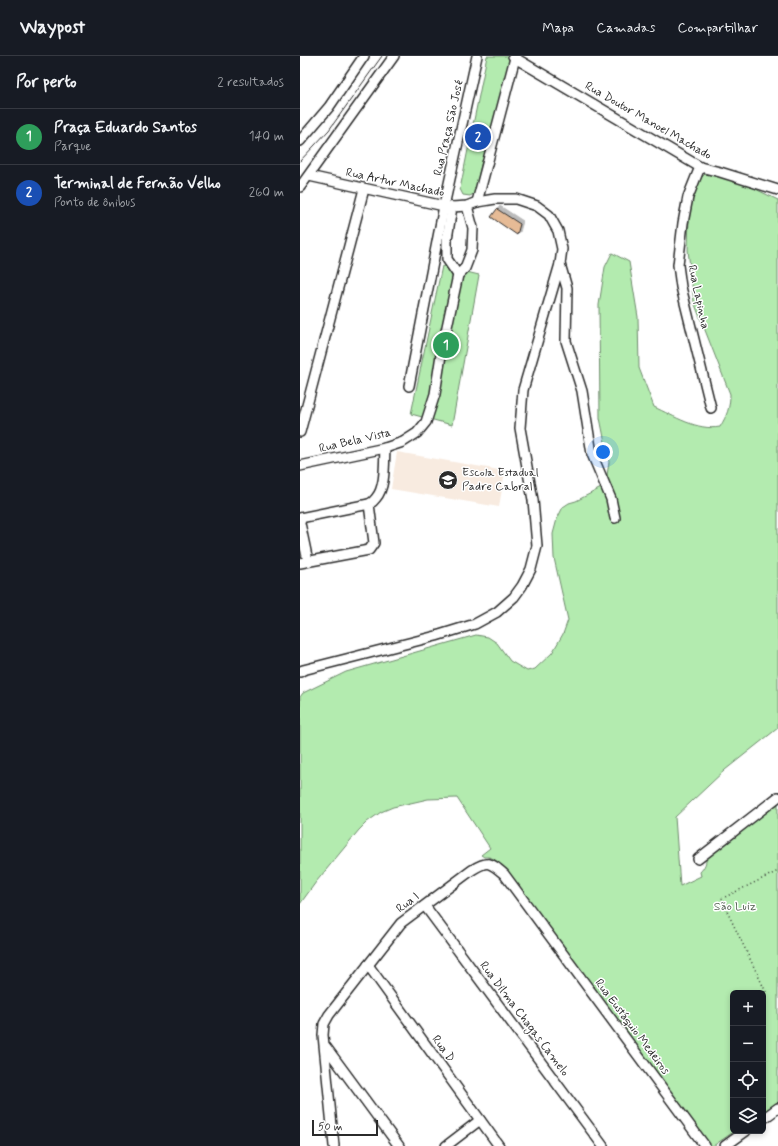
<!DOCTYPE html>
<html lang="pt">
<head>
<meta charset="utf-8">
<style>
	:root { --surface:#171b24; --page:#242831; --text:#f1f3f6; --muted:#9ea1a6; --line:#363941; --accent:#ea580c }
	body { margin:0; font-family:Mynerve,sans-serif; background:var(--page); color:var(--text) }
	.controls { position:absolute; right:12px; bottom:12px; display:grid; overflow:hidden; border-radius:6px; box-shadow:0 2px 6px #0003 }
	.controls button { width:36px; height:36px; display:grid; place-items:center; padding:0; border:0; border-bottom:1px solid var(--line); background:var(--surface); color:var(--text); font:20px sans-serif }
	.scale { position:absolute; left:12px; bottom:10px; width:66px; box-sizing:border-box; padding-left:4px; border:2px solid #2b2b2b; border-top:0; font-size:11px; line-height:14px; white-space:nowrap; color:#2b2b2b; -webkit-text-stroke:3px #fff; paint-order:stroke }
	.you { position:absolute; left:303px; top:396px; width:14px; height:14px; margin:-10px; border:3px solid #fff; border-radius:50%; background:#1a73e8; box-shadow:0 0 0 6px #1a73e833 }
	.badge { display:grid; place-items:center; width:26px; height:26px; border-radius:50%; background:var(--accent); color:#fff; font-size:13px; font-weight:700 }
	.pin { position:absolute; translate:-50% -50%; border:2px solid #fff; box-shadow:0 1px 4px #0006 }
	.list { margin:0; padding:0; list-style:none }
	h2 { display:flex; justify-content:space-between; align-items:center; height:52px; margin:0; padding:0 16px; font-size:17px }
	h2 small { font-size:13px; font-weight:400; color:var(--muted) }
	.list li { display:grid; grid-template-columns:26px 1fr auto; gap:12px; align-items:center; box-sizing:border-box; height:56px; padding:0 16px; border-top:1px solid var(--line) }
	.list b { display:block; font-size:15px; white-space:nowrap }
	.list p { margin:0; font-size:13px; white-space:nowrap; color:var(--muted) }
	.list em { font-size:13px; font-style:normal; color:var(--muted) }
	.icon { flex:none; width:22px; height:22px; fill:none; stroke:currentColor; stroke-width:2; stroke-linecap:round; stroke-linejoin:round }
	.map { position:relative; flex:none; width:478px; height:1090px; overflow:hidden }
	header { display:flex; align-items:center; gap:24px; box-sizing:border-box; height:56px; padding:0 20px; background:var(--surface); border-bottom:1px solid var(--line) }
	header strong { font-size:19px }
	nav { display:flex; gap:22px; margin-inline-start:auto; font-size:14px }
	main { display:flex }
	aside { flex:1; background:var(--surface) }
	.map>svg:first-child { display:block }
</style>
</head>
<body>
<header>
<strong>Waypost</strong>
<nav><a>Mapa</a><a>Camadas</a><a>Compartilhar</a></nav>
</header>
<main>
<aside>
<h2>Por perto<small>2 resultados</small></h2>
<ul class="list">
<li><span class="badge" style="background:#2e9e5b">1</span><div><b>Praça Eduardo Santos</b><p>Parque</p></div><em>140 m</em></li>
<li><span class="badge" style="background:#1a4fb4">2</span><div><b>Terminal de Fernão Velho</b><p>Ponto de ônibus</p></div><em>260 m</em></li>
</ul>
</aside>
<div class="map">
<svg width="478" height="1090" viewBox="0 0 478 1090">
	<defs>
		<filter id="shadow"><feDropShadow dx="3" dy="-3" stdDeviation="0" flood-color="#0004"/></filter>
	</defs>
	<rect width="100%" height="100%" fill="#fff"/>
	<filter id="ink" filterUnits="userSpaceOnUse"><feTurbulence type="fractalNoise" baseFrequency=".025" numOctaves="2"/><feDisplacementMap in="SourceGraphic" scale="8" xChannelSelector="R" yChannelSelector="G"/><feConvolveMatrix kernelMatrix="1 2 1 2 8 2 1 2 1" color-interpolation-filters="sRGB"/></filter>
	<g filter="url(#ink)">
		<polygon fill="#f8ebe0" points="97,396 205,415 199,451 91,433"/>
		<g fill="#b3ebaf" stroke="#6f8b6d">
			<polygon points="187,0 207,0 210,4 185,103 182,104 175,137 170,140 163,139 160,133"/>
			<path d="M406 117 437 124 478 144V672L425 714 375 761 380 830 401 820 400 816C405 811 406 807 407 800L478 744V1046L463 1056V937H433V1075H435L413 1090H409L201 809C195 804 192 800 184 801L181 799 190 792 157 742 128 743 93 751 81 756 67 766 59 774 16 826 0 848V641L3 637 46 616 176 579 188 581 197 587 210 605 227 615 235 613 252 597 263 578 268 564 254 502 253 478 257 463 263 451 269 447 276 445 301 432 306 426 309 406 300 362 299 249 305 211 312 197 329 206 338 261 339 312 354 351C374 360 397 375 420 371 427 359 430 352 430 338L394 246 388 194 389 161 392 144 401 122Z"/>
			<polygon points="142,210 179,219 152,369 111,358"/>
		</g>
		<polygon fill="#e6bb96" stroke="#2b2b2b" filter="url(#shadow)" points="197,153 220,168 217,179 191,161"/>
		<g fill="none" stroke-linecap="round" stroke-linejoin="round">
			<g stroke="#2b2b2b" stroke-width="12">
				<g id="minor">
					<polyline points="213,0 215,2 400,111 420,116 478,134"/>
					<polyline points="0,85 29,51 64,0"/>
					<polyline points="400,111 388,141 383,167 378,209 381,231 411,352"/>
					<polyline points="0,131 94,0"/>
					<polyline points="177,146 215,2"/>
					<polyline points="152,151 147,183 147,203 158,219"/>
					<polyline points="260,208 267,232 266,285 282,335 292,398 311,443 315,462"/>
					<polyline points="109,330 144,150 177,0"/>
					<polyline points="0,376 64,133"/>
					<polyline points="0,410 85,392 103,386 117,377 126,366 135,338 141,299 158,219 165,212 172,194 173,172 167,150"/>
					<path d="M0 462 69 448C71 447 74 445 76 442 86 431 84 406 85 392"/>
					<polyline points="0,467 8,505"/>
					<polyline points="0,507 69,494 74,487 69,448"/>
					<polyline points="0,616 3,614 136,580 175,568 197,556 214,541 222,530 231,513 237,490 233,444 220,372 223,334 260,208 262,193 258,175 249,159 237,150 216,143 195,143 177,146 167,150 152,151 144,150 9,120"/>
					<polyline points="398,803 478,741"/>
					<polyline points="125,850 303,1090"/>
					<polyline points="68,909 199,1090"/>
					<polyline points="26,991 99,1090"/>
					<polyline points="463,1063 478,1052"/>
					<path d="M34 1090 23 979 24 968 29 959 101 867 172 814C188 804 190 806 204 818L405 1090"/>
					<polyline points="146,1090 180,1064"/>
					<polyline points="425,1090 446,1075"/>
				</g>
			</g>
			<polyline stroke="#2b2b2b" stroke-width="1.5" stroke-dasharray="1 3" stroke-linecap="butt" points="466,936 421,843 478,815"/>
			<use href="#minor" stroke="#fff" stroke-width="9"/>
			<polyline stroke="#2b2b2b" stroke-width="1" points="0,105 29,74 82,0"/>
		</g>
	</g>
	<defs>
		<g id="school-disc" transform="scale(1)"><circle r="9.5" fill="#2b2b2b" stroke="#fff"/><path d="M0-5L7-2L0 1L-7-2ZM-4 1L0 2.5L4 1V4Q0 6-4 4Z" fill="#fff"/></g>
	</defs>
	<g fill-rule="evenodd">
		<use href="#school-disc" x="148" y="424"/>
	</g>
	<g text-anchor="middle" dominant-baseline="central" stroke-width="3" stroke-linejoin="round" paint-order="stroke">
		<g font-size="12" fill="#2b2b2b" stroke="#fff">
			<text transform="translate(348 65) rotate(30)">Rua Doutor Manoel Machado</text>
			<text transform="translate(149 72) rotate(-77)">Rua Praça São José</text>
			<text transform="translate(95 127) rotate(12)">Rua Artur Machado</text>
			<text transform="translate(398 241) rotate(78)">Rua Lapinha</text>
			<text transform="translate(55 385) rotate(-13)">Rua Bela Vista</text>
			<text transform="translate(108 847) rotate(-37)">Rua I</text>
			<text transform="translate(224 963) rotate(53)">Rua Dilma Chagas Camelo</text>
			<text transform="translate(332 971) rotate(53)">Rua Eustáquio Medeiros</text>
			<text transform="translate(143 993) rotate(54)">Rua D</text>
		</g>
		<g font-size="12" fill="#2b2b2b" stroke="#fff" text-anchor="start">
			<text x="162" y="417">Escola Estadual<tspan x="162" dy="14">Padre Cabral</tspan></text>
		</g>
		<g font-size="12" fill="#4d5b4c" stroke="#fff">
			<text x="435" y="851">São Luiz</text>
		</g>
	</g>
</svg>
<div class="controls">
<button>+</button>
<button>−</button>
<button><svg class="icon" aria-label="locate" viewBox="0 0 24 24"><circle cx="12" cy="12" r="6"/><path d="M12 2v4M12 18v4M2 12h4M18 12h4"/></svg></button>
<button><svg class="icon" aria-label="layers" viewBox="0 0 24 24"><path d="M12 4l9 5-9 5-9-5zM3 14l9 5 9-5"/></svg></button>
</div>
<div class="scale">50 m</div>
<div class="you"></div>
<div class="pin badge" style="left:146px;top:289px;background:#2e9e5b">1</div>
<div class="pin badge" style="left:178px;top:81px;background:#1a4fb4">2</div>
</div>
</main>
</body>
</html>
